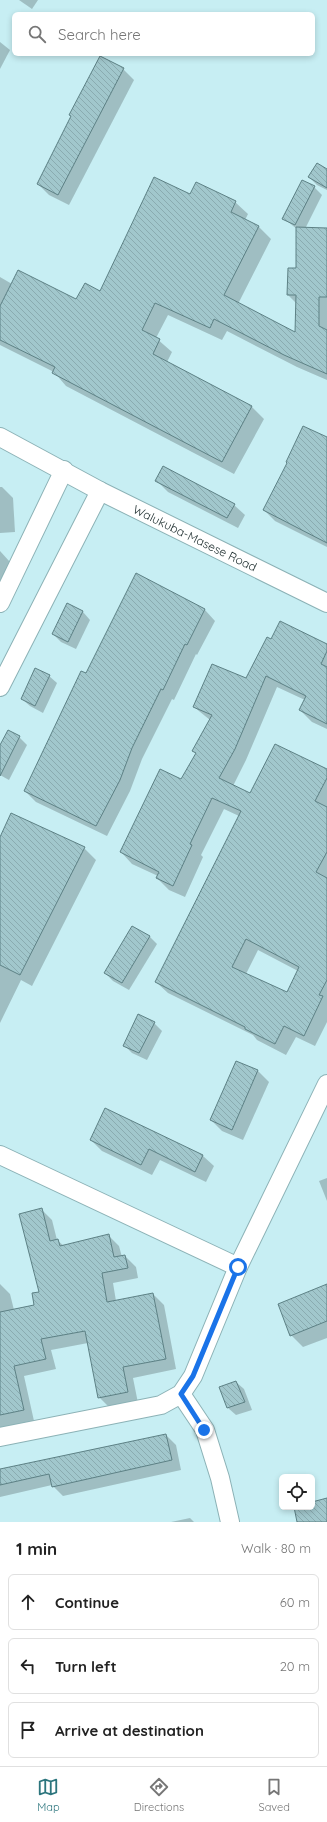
<!DOCTYPE html>
<html lang="en">
<head>
<meta charset="utf-8">
<style>
	:root { --surface:#fff; --page:#f2f2f2; --text:#222; --muted:#767676; --line:#e0e0e0; --accent:#2c757d }
	body { margin:0; font-family:Quicksand,sans-serif; background:var(--page); color:var(--text) }
	.controls { position:absolute; right:12px; bottom:12px; display:grid; overflow:hidden; border-radius:6px; box-shadow:0 2px 6px #0003 }
	.controls button { width:36px; height:36px; display:grid; place-items:center; padding:0; border:0; border-bottom:1px solid var(--line); background:var(--surface); color:var(--text); font:20px sans-serif }
	.stop { position:absolute; width:12px; height:12px; margin:-9px; border:3px solid #1a73e8; border-radius:50%; background:#fff }
	.stop.end { background:#1a73e8; border-color:#fff; box-shadow:0 1px 4px #0008 }
	.list { margin:0; padding:0; list-style:none }
	h2 { display:flex; justify-content:space-between; align-items:center; height:52px; margin:0; padding:0 16px; font-size:17px }
	h2 small { font-size:13px; font-weight:400; color:var(--muted) }
	.list li { display:grid; grid-template-columns:26px 1fr auto; gap:12px; align-items:center; box-sizing:border-box; height:56px; margin:0 8px 8px; padding:0 8px; border:1px solid var(--line); border-radius:6px }
	.list b { display:block; font-size:15px; white-space:nowrap }
	.list em { font-size:13px; font-style:normal; color:var(--muted) }
	.icon { flex:none; width:22px; height:22px; fill:none; stroke:currentColor; stroke-width:2; stroke-linecap:round; stroke-linejoin:round }
	.map { position:relative; flex:none; width:327px; height:1522px; overflow:hidden }
	.search { position:absolute; background:var(--surface); box-shadow:0 2px 6px #0003; left:12px; right:12px; top:12px; height:44px; display:flex; align-items:center; gap:10px; box-sizing:border-box; padding:0 14px; border-radius:6px; color:var(--muted); font-size:15px }
	.sheet { height:244px; background:var(--surface) }
	nav { display:flex; justify-content:space-around; align-items:center; box-sizing:border-box; height:56px; border-top:1px solid var(--line); background:var(--surface); font-size:11px; color:var(--muted) }
	nav a { display:grid; justify-items:center; gap:2px }
	nav .on { color:var(--accent) }
	.map>svg:first-child { display:block }
</style>
</head>
<body>
<div class="map">
<svg width="327" height="1522" viewBox="0 0 327 1522">
	<defs>
		<pattern id="building-back-hatch" width="6" height="6" patternUnits="userSpaceOnUse"><rect width="6" height="6" fill="#a1c7cc"/><path d="M-1 5l2 2M0 0l6 6M5-1l2 2" fill="none" stroke="#8aabb0"/></pattern>
	</defs>
	<rect width="100%" height="100%" fill="#c7eef3"/>
	<g fill="#0003" fill-rule="evenodd">
		<polygon points="19,0 38,0 32,9"/>
		<polygon points="0,42 10,50 0,69"/>
		<polygon points="123,69 134,80 69,205 49,195 38,184"/>
		<polygon points="327,170 327,190 317,185 309,177"/>
		<polygon points="314,187 322,195 305,229 327,229 327,380 297,367 227,331 222,340 168,315 156,338 172,352 167,362 251,406 264,419 234,474 66,386 54,372 0,345 0,277 12,284 77,300 100,292 191,195 235,202 248,214 245,220 258,226 271,239 238,304 296,334 296,303 288,295 297,269 297,229 283,218"/>
		<polygon points="327,438 327,547 275,521 264,510 288,464"/>
		<polygon points="157,481 234,505 245,515 238,528 168,492"/>
		<polygon points="0,487 2,487 13,498 15,532 0,533"/>
		<polygon points="0,551 10,562 0,582"/>
		<polygon points="136,574 205,610 215,621 197,655 196,654 174,700 172,699 142,759 130,791 107,836 36,802 25,791 87,675"/>
		<polygon points="68,605 83,612 90,620 76,649 61,642 53,634"/>
		<path d="M272 640 327 645V729L312 722 300 710 305 700 277 687 246 760 233 786 250 794 327 770V1022L315 1046 296 1037 286 1055 257 1040 253 1035 168 993 156 982 239 816 224 809 201 855 203 857 185 897 169 890 157 878 158 876 132 864 121 852 182 781 197 754 193 751 210 720 194 707 247 680ZM258 950 298 971 287 993 246 974Z"/>
		<polygon points="49,676 57,683 43,713 30,706 22,699"/>
		<polygon points="8,732 19,737 27,745 9,780 0,775 0,747"/>
		<polygon points="0,838 84,848 96,860 32,986 21,980 0,1023"/>
		<polygon points="149,936 157,944 129,990 113,981 105,973"/>
		<polygon points="154,1023 162,1031 147,1060 132,1053 124,1045"/>
		<polygon points="237,1062 258,1071 269,1082 243,1140 222,1131 211,1120"/>
		<polygon points="106,1109 203,1156 214,1166 206,1182 160,1160 152,1175 102,1151 91,1140"/>
		<polygon points="327,1178 327,1201 319,1181"/>
		<polygon points="42,1210 52,1220 57,1240 64,1246 108,1235 119,1246 122,1257 125,1256 136,1267 138,1278 113,1283 116,1301 153,1294 164,1305 176,1369 133,1378 138,1403 110,1408 99,1397 88,1343 51,1350 56,1369 24,1376 34,1421 0,1428 0,1284 10,1294 14,1310 35,1306 40,1292"/>
		<polygon points="327,1286 327,1338 303,1347 291,1335"/>
		<polygon points="236,1382 244,1389 252,1410 236,1415 228,1408"/>
		<polygon points="166,1435 176,1445 181,1470 63,1496 52,1485 0,1497 0,1470"/>
		<polygon points="190,1518 194,1522 171,1522"/>
	</g>
	<g fill="url(#building-back-hatch)" stroke="#5d8185" fill-rule="evenodd">
		<polygon points="100,56 124,68 58,195 37,184 71,116 69,115"/>
		<polygon points="317,163 327,169 327,188 308,177"/>
		<polygon points="154,177 190,194 196,182 236,201 231,212 259,226 224,295 295,332 296,295 287,295 288,268 296,268 296,227 327,228 327,297 319,297 319,326 327,330 327,374 284,355 214,319 210,328 155,303 142,330 160,339 153,354 252,406 222,462 52,373 55,367 0,340 0,306 18,270 76,299 85,283 100,291"/>
		<polygon points="302,180 315,186 295,225 282,219"/>
		<polygon points="303,426 327,437 327,543 263,510 287,463 286,462"/>
		<polygon points="163,466 235,504 227,518 155,481"/>
		<polygon points="136,573 205,609 187,645 185,644 163,690 161,689 132,748 120,780 96,826 24,791 81,671 86,673"/>
		<polygon points="67,603 83,611 68,642 52,634"/>
		<path d="M280 621 327 644V651L321 664 327 667V724L299 710 306 696 266 676 235 749 219 778 250 793 275 744 327 769V778L315 801 327 807V852L316 872 327 878V980L319 995 323 996 304 1036 284 1026 275 1044 245 1029V1027L155 982 241 811 212 798 190 844 192 845 173 886 156 878 159 872 120 852 160 769 181 779 196 753 192 751 212 715 193 707 212 664 246 678 267 637 271 639ZM246 939 299 967 287 992 232 967Z"/>
		<polygon points="35,668 50,675 35,706 21,699"/>
		<polygon points="8,730 20,736 0,776 0,745"/>
		<polygon points="11,813 85,847 20,975 0,965 0,837"/>
		<polygon points="132,926 150,936 122,983 104,973"/>
		<polygon points="138,1014 155,1022 139,1053 123,1046"/>
		<polygon points="236,1061 258,1070 232,1130 210,1120"/>
		<polygon points="105,1108 203,1155 195,1172 149,1149 141,1165 90,1140"/>
		<polygon points="42,1208 50,1241 58,1239 60,1246 109,1234 114,1257 125,1255 128,1268 102,1273 107,1302 153,1293 166,1359 123,1367 128,1392 98,1398 85,1331 41,1339 46,1359 14,1366 24,1410 0,1415 0,1312 34,1305 32,1293 39,1292 19,1214"/>
		<polygon points="327,1284 327,1321 290,1336 278,1304"/>
		<polygon points="236,1381 245,1402 227,1408 219,1387"/>
		<polygon points="166,1434 172,1460 52,1487 49,1474 0,1485 0,1469"/>
		<polygon points="327,1498 327,1522 297,1522 294,1507 312,1507 312,1502"/>
	</g>
	<g fill="none" stroke-linecap="round" stroke-linejoin="round">
		<g stroke="#8cb2b6" stroke-width="20">
			<g id="minor">
				<polyline points="0,437 100,491 327,603"/>
				<polyline points="0,603 64,470"/>
				<polyline points="0,687 100,491"/>
				<polyline points="0,1155 238,1267"/>
				<polyline points="181,1394 205,1430 220,1478 230,1522"/>
				<polyline points="0,1437 161,1405 181,1394 193,1376 238,1267 327,1084"/>
			</g>
		</g>
		<use href="#minor" stroke="#fff" stroke-width="18"/>
	</g>
	<g fill="none" stroke-linecap="round" stroke-linejoin="round">
		<polyline stroke="#1a73e8" stroke-width="5" points="204,1430 181,1394 193,1376 238,1267"/>
	</g>
	<g text-anchor="middle" dominant-baseline="central" stroke-width="4" stroke-linejoin="round" paint-order="stroke">
		<g font-size="12" fill="#1d2d2e" stroke="#fff">
			<text transform="translate(195 538) rotate(26)">Walukuba-Masese Road</text>
		</g>
	</g>
</svg>
<div class="controls">
<button><svg class="icon" aria-label="locate" viewBox="0 0 24 24"><circle cx="12" cy="12" r="6"/><path d="M12 2v4M12 18v4M2 12h4M18 12h4"/></svg></button>
</div>
<div class="stop" style="left:238px;top:1267px"></div>
<div class="stop end" style="left:204px;top:1430px"></div>
<div class="search"><svg class="icon" aria-label="search" viewBox="0 0 24 24"><circle cx="10" cy="10" r="6"/><path d="M15 15l6 6"/></svg>Search here</div>
</div>
<section class="sheet">
<h2>1 min<small>Walk · 80 m</small></h2>
<ul class="list">
<li><svg class="icon" aria-label="ahead" viewBox="0 0 24 24"><path d="M12 20V5M6 11l6-6 6 6"/></svg><div><b>Continue</b></div><em>60 m</em></li>
<li><svg class="icon" aria-label="left" viewBox="0 0 24 24"><path d="M17 20v-9H6M10 6l-5 5 5 5"/></svg><div><b>Turn left</b></div><em>20 m</em></li>
<li><svg class="icon" aria-label="arrive" viewBox="0 0 24 24"><path d="M6 21V4h12l-3 4 3 4H6"/></svg><div><b>Arrive at destination</b></div></li>
</ul>
</section>
<nav>
<a class="on"><svg class="icon" aria-label="map" viewBox="0 0 24 24"><path d="M3 6l6-2 6 2 6-2v14l-6 2-6-2-6 2zM9 4v14M15 6v14"/></svg>Map</a>
<a><svg class="icon" aria-label="directions" viewBox="0 0 24 24"><path d="M12 3l9 9-9 9-9-9zM9 14v-3h6M13 9l2 2-2 2"/></svg>Directions</a>
<a><svg class="icon" aria-label="saved" viewBox="0 0 24 24"><path d="M7 4h10v16l-5-4-5 4z"/></svg>Saved</a>
</nav>
</body>
</html>
